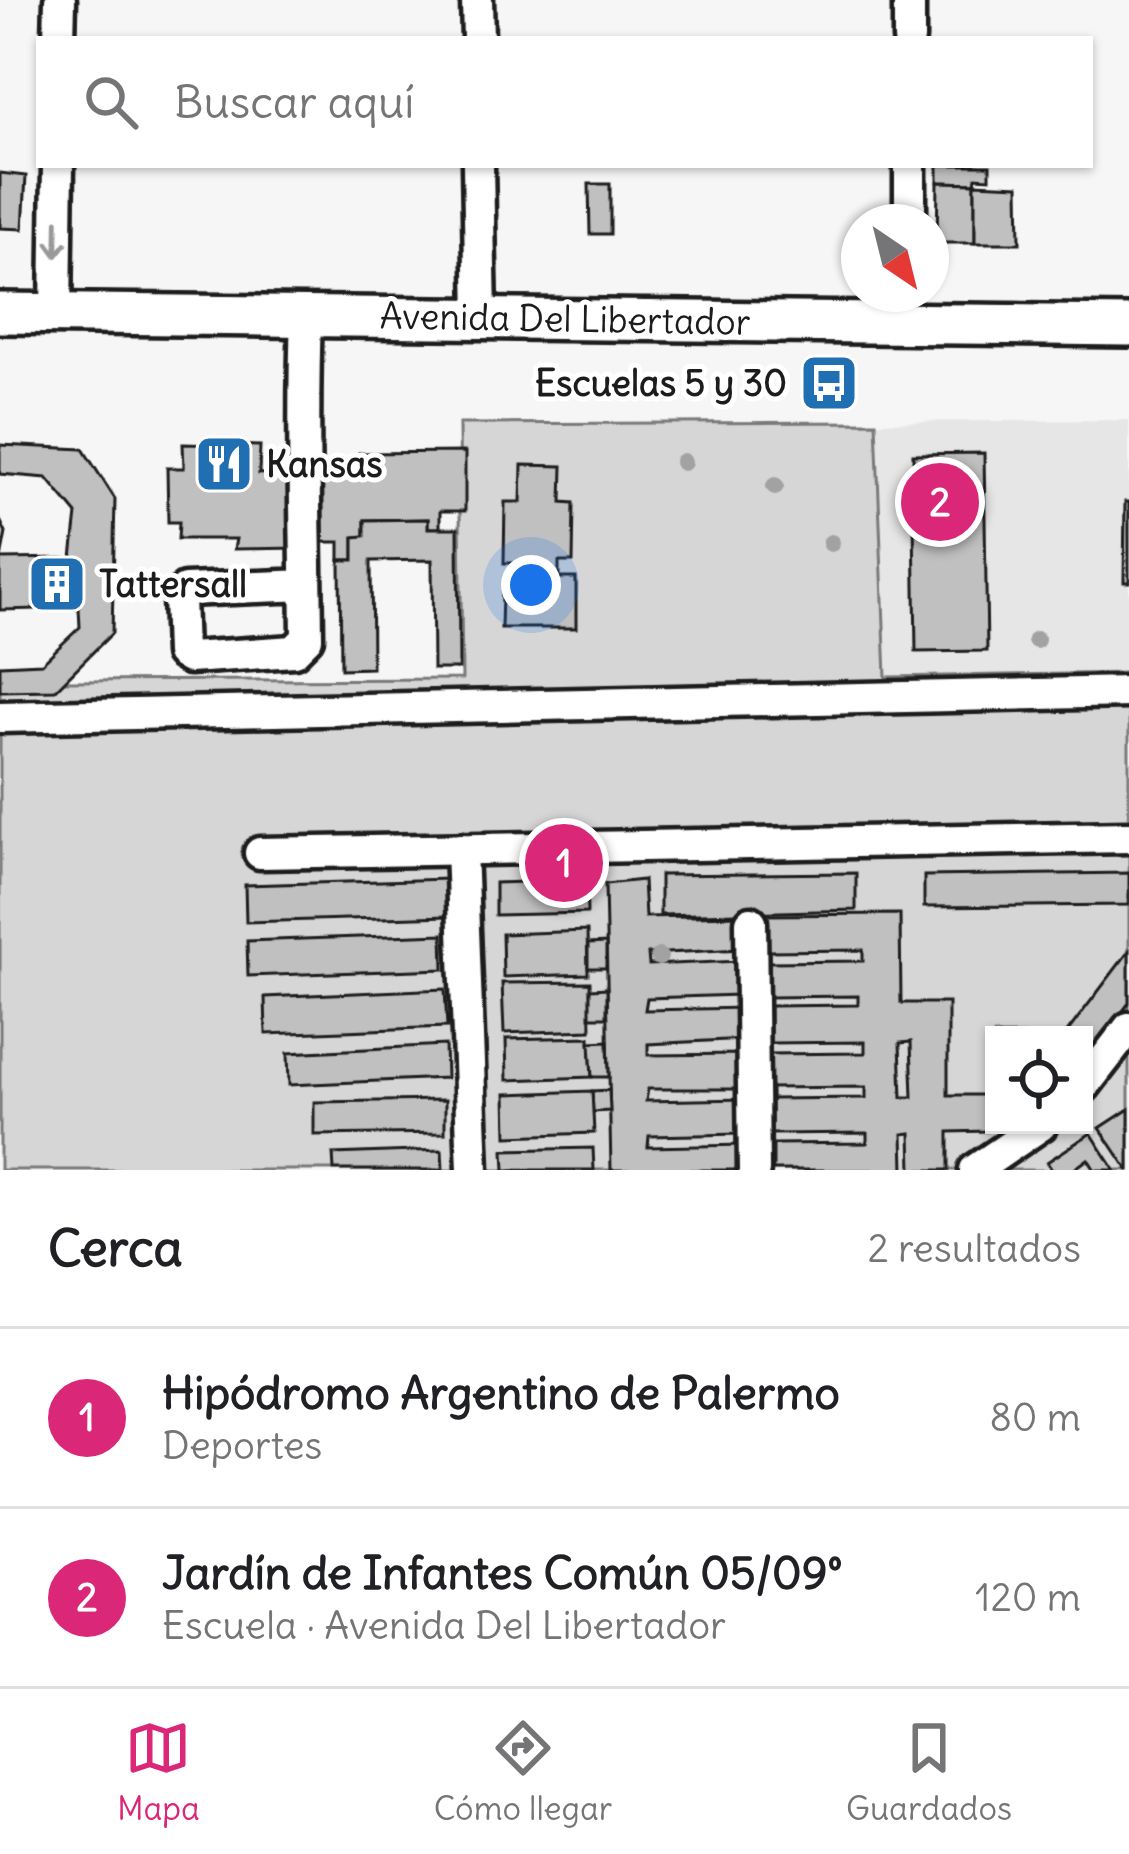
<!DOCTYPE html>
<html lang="es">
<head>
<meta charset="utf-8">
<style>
	:root { --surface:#fff; --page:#f6f6f6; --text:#202124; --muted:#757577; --line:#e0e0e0; --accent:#db2777 }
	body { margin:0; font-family:Delius,sans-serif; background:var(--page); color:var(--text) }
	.controls { position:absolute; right:36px; bottom:36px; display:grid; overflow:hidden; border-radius:0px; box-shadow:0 3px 9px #0004 }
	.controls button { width:108px; height:108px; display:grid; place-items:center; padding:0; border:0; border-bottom:3px solid var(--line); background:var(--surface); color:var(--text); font:60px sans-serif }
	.compass { position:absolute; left:841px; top:204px; width:108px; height:108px; border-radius:50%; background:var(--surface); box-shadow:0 3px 9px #0004; rotate:145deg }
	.you { position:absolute; left:531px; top:585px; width:42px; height:42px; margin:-30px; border:9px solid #fff; border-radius:50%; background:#1a73e8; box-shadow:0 0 0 18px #1a73e833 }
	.badge { display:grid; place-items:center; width:78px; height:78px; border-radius:50%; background:var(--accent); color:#fff; font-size:39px; font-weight:700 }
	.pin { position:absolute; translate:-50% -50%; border:6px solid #fff; box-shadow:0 3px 12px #0006 }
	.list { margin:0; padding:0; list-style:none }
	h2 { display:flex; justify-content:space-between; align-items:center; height:156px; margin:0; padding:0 48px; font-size:51px }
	h2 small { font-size:39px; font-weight:400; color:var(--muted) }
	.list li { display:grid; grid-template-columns:78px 1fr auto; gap:36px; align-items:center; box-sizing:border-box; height:180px; padding:0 48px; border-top:3px solid var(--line) }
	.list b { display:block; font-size:45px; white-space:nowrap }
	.list p { margin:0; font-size:39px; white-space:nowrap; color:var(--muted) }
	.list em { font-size:39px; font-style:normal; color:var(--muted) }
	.icon { flex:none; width:66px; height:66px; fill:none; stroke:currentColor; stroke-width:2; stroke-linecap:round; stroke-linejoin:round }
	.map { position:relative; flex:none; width:1129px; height:1170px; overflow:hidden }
	.search { position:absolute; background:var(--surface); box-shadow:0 3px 9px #0004; left:36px; right:36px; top:36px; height:132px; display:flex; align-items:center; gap:30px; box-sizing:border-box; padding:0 42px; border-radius:0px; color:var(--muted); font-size:45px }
	.sheet { height:516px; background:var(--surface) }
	nav { display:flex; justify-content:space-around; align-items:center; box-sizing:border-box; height:168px; border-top:3px solid var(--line); background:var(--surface); font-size:33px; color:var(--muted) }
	nav a { display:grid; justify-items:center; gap:6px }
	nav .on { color:var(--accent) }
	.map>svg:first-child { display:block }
</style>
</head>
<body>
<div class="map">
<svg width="1129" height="1170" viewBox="0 0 1129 1170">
	<rect width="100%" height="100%" fill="#f6f6f6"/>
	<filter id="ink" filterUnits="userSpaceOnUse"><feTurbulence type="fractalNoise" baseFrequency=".00833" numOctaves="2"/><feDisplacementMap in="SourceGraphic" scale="24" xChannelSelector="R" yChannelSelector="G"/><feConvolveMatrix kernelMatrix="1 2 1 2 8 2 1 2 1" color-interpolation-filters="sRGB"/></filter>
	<g filter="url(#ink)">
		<polygon fill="#e6e6e6" points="1129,420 1129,673 885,677 580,424"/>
		<path fill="#d6d6d6" stroke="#797979" stroke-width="3" fill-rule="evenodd" d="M876 422 886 677 1129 673V1170H0V691L63 681 462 679 459 424ZM994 1035H1084V1125H994Z"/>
		<g fill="#c0c0c0" stroke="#1c1c1c" stroke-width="3" fill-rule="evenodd">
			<polygon points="938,165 990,165 990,178 976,177 975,183 938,182"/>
			<polygon points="0,173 26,176 23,229 0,228"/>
			<polygon points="938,182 975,183 975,243 937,243"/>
			<polygon points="975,183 1019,185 1020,243 975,243"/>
			<polygon points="589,184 610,184 610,234 590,234"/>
			<polygon points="183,444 260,446 259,474 295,472 299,548 234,549 236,539 178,539 179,522 168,522 167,468 184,468"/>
			<polygon points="0,445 83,449 115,499 112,633 55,690 0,691 0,665 42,663 80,627 79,608 0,610 0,520 6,533 1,559 72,558 77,514 47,478 0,474"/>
			<polygon points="465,452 465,511 440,511 440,528 428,528 428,519 365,520 365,536 354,537 354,560 340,560 340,542 320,542 319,467 359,467 359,453"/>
			<polygon points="984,453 987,651 916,652 913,454"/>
			<polygon points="522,465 563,466 562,502 574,503 573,562 559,562 559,578 576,578 576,628 501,628 502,593 532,593 532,563 504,563 505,502 521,502"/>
			<polygon points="1125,502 1129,502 1129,582 1124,582"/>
			<polygon points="428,519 428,528 458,528 459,669 433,669 432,560 371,561 372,668 341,669 340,560 354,560 354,537 365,536 365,520"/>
			<polygon points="856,873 856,910 660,915 660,875"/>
			<polygon points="1129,873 1129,905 924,907 924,876"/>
			<polygon points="448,879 449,916 246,922 245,885"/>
			<polygon points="586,880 587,913 495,915 495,883"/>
			<polygon points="643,880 645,917 740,915 741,949 648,954 649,965 740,961 739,995 647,998 645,1010 746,1008 746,1039 648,1044 648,1055 747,1054 744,1089 648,1089 646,1101 745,1099 742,1134 649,1136 648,1147 745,1145 744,1170 611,1170 605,884"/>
			<path d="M900 914 901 1003H948V1095H988V1131L949 1132V1170H912L911 1133 903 1134 904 1170H773V1144L867 1143V1133L771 1134V1099L866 1098V1087L768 1088V1054L865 1053V1042L770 1043V1006L858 1005V996L768 997V962L863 961V950L766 951V915ZM911 1042 913 1097H902L900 1043Z"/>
			<polygon points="587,931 588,974 503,977 502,934"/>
			<polygon points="443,934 444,969 248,976 247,941"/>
			<polygon points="606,943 606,968 588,968 588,944"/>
			<polygon points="1129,951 1129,1003 1084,1062 1084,1035 1065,1035"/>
			<polygon points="590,982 591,1030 504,1033 502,983"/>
			<polygon points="607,988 607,1017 590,1017 590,989"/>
			<polygon points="445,989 447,1027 266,1034 265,997"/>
			<polygon points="590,1037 592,1077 507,1080 506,1039"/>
			<polygon points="608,1041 609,1077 592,1077 590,1042"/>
			<polygon points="445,1045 446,1078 289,1085 288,1053"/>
			<polygon points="609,1090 610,1111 593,1112 592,1091"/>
			<polygon points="592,1091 594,1133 507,1136 506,1094"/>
			<polygon points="445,1100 445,1133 314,1135 314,1102"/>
			<polygon points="1129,1109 1129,1170 1128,1170 1100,1128"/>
			<polygon points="1091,1133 1115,1170 1095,1170 1088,1159 1073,1170 1052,1170 1047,1162"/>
			<polygon points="593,1148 594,1170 505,1170 504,1150"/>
			<polygon points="442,1150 443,1170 334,1170 333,1154"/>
		</g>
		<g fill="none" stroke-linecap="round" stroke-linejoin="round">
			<g stroke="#1c1c1c" stroke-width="39">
				<g id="minor">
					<polyline points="477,0 478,39"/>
					<polyline points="909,0 909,39"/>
					<polyline points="59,39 60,0"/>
					<polyline points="478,165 481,317"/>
					<polyline points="910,165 910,222"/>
					<polyline points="56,313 58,165"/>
					<path d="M306 585 185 590 179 597 181 653 189 658 294 651 307 638C306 531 302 424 306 316"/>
					<polyline points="0,717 1129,692"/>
					<polyline points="461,849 473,1170"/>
					<polyline points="260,853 1129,837"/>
					<polyline points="751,922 754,1170"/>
					<polyline points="1084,1086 1129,1028"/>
					<polyline points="975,1170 1041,1125"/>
				</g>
			</g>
			<g stroke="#1c1c1c" stroke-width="48">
				<polyline id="major" points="0,313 1129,326"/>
			</g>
			<use href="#minor" stroke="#fff" stroke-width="30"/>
			<use href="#major" stroke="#fff" stroke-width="39"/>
		</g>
		<g fill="#a2a2a2">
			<circle cx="683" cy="462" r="9"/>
			<circle cx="775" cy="486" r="9"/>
			<circle cx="831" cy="543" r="9"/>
			<circle cx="1036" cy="640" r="9"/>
			<circle cx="659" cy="957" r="9"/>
		</g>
		<defs><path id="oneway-shaft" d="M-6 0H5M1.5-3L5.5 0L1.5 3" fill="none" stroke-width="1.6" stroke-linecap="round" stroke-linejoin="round" transform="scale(3)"/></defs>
		<use stroke="#999" href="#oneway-shaft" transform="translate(57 239) rotate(91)"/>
	</g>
	<defs>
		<g id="bus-square" transform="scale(3)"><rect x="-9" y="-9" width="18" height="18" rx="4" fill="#1f6fb2" stroke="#fff"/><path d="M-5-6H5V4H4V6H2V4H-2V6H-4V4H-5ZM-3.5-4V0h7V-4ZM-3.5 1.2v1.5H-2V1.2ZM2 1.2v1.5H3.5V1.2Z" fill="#fff"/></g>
		<g id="restaurant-square" transform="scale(3)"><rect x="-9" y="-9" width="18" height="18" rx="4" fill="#1f6fb2" stroke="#fff"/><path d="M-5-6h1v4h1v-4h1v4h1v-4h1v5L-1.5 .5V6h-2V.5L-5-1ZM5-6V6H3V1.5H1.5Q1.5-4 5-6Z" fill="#fff"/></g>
		<g id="building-square" transform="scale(3)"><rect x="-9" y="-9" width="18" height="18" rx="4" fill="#1f6fb2" stroke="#fff"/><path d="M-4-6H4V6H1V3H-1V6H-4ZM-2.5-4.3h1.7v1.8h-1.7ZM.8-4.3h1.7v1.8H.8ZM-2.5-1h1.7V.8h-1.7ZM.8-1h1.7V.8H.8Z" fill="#fff"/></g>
	</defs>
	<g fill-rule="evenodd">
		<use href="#bus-square" x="829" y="383"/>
		<use href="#restaurant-square" x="224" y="464"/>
		<use href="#building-square" x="57" y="584"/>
	</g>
	<g text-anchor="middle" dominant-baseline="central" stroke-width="10" stroke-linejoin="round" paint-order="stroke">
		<g font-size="36" fill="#1c1c1c" stroke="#fff">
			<text transform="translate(565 319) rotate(1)">Avenida Del Libertador</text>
		</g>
		<g font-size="36" font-weight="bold" fill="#1c1c1c" stroke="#fff" text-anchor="start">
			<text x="787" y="383" text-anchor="end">Escuelas 5 y 30</text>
			<text x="266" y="464">Kansas</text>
			<text x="99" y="584">Tattersall</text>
		</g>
	</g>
</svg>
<div class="controls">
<button><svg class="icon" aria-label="locate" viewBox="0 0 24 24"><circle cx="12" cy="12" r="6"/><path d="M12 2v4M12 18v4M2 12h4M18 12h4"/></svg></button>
</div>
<svg class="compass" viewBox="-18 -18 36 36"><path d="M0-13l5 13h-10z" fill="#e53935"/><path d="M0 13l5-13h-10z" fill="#757577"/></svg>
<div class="you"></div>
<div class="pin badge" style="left:564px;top:863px">1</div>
<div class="pin badge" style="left:940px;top:502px">2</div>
<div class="search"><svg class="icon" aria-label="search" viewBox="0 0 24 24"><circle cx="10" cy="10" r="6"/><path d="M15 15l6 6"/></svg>Buscar aquí</div>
</div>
<section class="sheet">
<h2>Cerca<small>2 resultados</small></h2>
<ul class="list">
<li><span class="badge">1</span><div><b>Hipódromo Argentino de Palermo</b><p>Deportes</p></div><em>80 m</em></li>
<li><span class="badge">2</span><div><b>Jardín de Infantes Común 05/09°</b><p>Escuela · Avenida Del Libertador</p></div><em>120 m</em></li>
</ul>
</section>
<nav>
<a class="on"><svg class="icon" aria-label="map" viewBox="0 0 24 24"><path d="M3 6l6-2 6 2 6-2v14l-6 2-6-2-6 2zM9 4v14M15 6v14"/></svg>Mapa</a>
<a><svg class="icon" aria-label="directions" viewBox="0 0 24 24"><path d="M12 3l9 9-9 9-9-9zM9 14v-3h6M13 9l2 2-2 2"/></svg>Cómo llegar</a>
<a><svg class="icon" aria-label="saved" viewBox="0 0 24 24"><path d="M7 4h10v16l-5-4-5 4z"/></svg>Guardados</a>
</nav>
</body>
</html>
